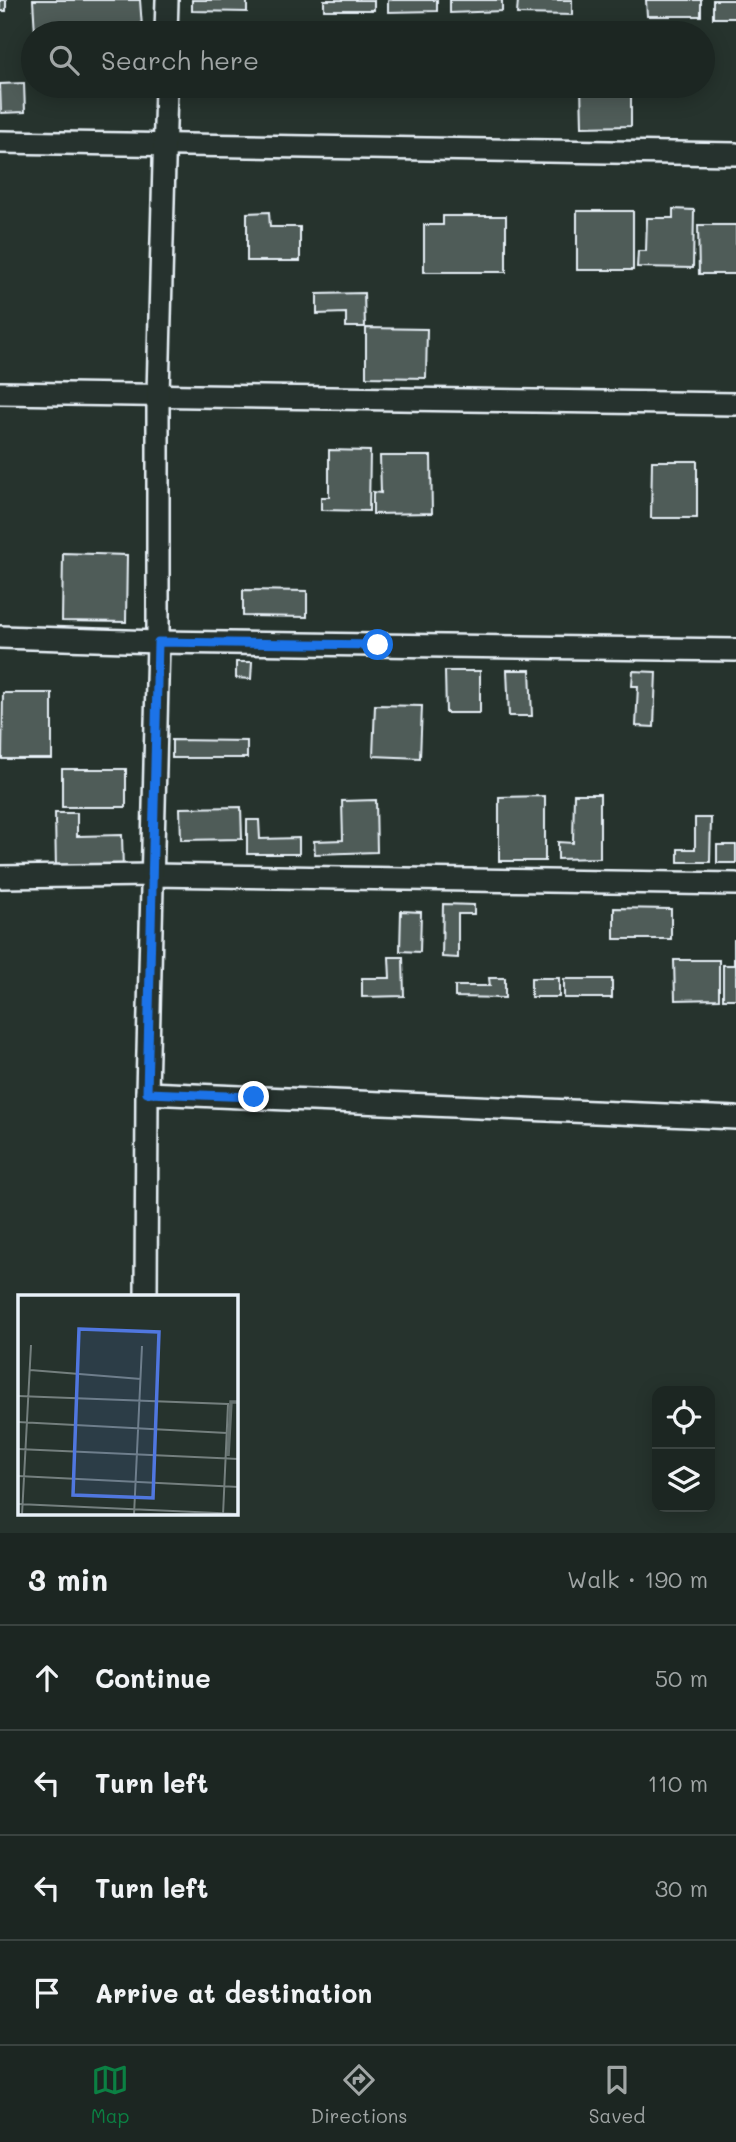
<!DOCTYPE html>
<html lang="en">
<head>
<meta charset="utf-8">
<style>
	:root { --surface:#1c2622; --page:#29322f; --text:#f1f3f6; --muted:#a0a5a5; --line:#3a4340; --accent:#0b8043 }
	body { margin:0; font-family:Mali,sans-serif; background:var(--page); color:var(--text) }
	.controls { position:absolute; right:21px; bottom:21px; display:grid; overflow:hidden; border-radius:14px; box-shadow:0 4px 18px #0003 }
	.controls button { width:63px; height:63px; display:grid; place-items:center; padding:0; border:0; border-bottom:2px solid var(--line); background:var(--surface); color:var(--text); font:35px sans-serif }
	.stop { position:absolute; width:21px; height:21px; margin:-16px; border:5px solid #1a73e8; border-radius:50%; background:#fff }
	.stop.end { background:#1a73e8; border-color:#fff; box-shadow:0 2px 7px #0008 }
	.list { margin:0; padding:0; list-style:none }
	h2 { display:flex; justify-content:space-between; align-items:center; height:91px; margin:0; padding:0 28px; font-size:30px }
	h2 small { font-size:23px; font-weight:400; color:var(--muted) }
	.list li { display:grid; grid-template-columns:46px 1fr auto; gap:21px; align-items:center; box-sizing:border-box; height:105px; padding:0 28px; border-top:2px solid var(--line) }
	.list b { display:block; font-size:26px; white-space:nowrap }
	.list em { font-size:23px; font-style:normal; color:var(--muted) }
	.icon { flex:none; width:38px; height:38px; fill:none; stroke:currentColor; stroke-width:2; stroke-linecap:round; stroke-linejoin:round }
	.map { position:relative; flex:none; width:736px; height:1533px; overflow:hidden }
	.search { position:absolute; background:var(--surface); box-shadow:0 4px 18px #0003; left:21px; right:21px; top:21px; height:77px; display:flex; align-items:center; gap:18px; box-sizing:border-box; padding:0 24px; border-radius:38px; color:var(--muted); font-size:26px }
	.sheet { height:511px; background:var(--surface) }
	nav { display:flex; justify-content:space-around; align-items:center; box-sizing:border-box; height:98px; border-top:2px solid var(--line); background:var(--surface); font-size:19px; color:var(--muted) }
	nav a { display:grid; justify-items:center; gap:4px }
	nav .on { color:var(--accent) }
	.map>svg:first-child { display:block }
</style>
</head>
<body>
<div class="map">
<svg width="736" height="1533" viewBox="0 0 736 1533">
	<rect width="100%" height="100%" fill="#26332d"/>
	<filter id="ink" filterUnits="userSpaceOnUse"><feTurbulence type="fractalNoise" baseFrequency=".0143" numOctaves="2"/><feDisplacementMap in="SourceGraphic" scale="14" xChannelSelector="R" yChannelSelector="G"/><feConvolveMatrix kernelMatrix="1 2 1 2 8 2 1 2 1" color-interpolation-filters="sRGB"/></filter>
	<g filter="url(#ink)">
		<g fill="#505c59" stroke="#e8f1f8" stroke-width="2">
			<rect x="0" y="0" width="6" height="11"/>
			<polygon points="33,0 140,0 142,27 133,28 133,33 61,33 61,30 52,31 52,33 35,33"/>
			<polygon points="192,0 247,0 247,12 192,11"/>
			<rect x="324" y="0" width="50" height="10"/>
			<polygon points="388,0 437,0 437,11 388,12"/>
			<polygon points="450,0 502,0 502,11 450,13"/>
			<polygon points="518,0 572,0 572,15 517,14"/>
			<polygon points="646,0 701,0 701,16 647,16"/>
			<rect x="713" y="0" width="23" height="18"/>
			<polygon points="24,83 25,112 1,113 0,84"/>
			<polygon points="581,86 631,86 631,126 582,127"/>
			<polygon points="673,209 694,210 693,268 637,267 638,251 646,251 647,218 673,218"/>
			<rect x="577" y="211" width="56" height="59"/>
			<polygon points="269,212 270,227 300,227 300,261 247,261 247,213"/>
			<polygon points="443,216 506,216 506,272 424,272 424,225 443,225"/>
			<polygon points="698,225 736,225 736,274 699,274"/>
			<polygon points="364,293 365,327 346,327 346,313 317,314 317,294"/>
			<polygon points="366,328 427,329 426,378 366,377"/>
			<polygon points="329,450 370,451 369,511 321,510 321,497 329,497"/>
			<polygon points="380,456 431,456 432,513 373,514 373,492 381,493"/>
			<polygon points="652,461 697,461 697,518 651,518"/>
			<polygon points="63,553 127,555 126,622 62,621"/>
			<polygon points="243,590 307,591 307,617 243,616"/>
			<polygon points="236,662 252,662 251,679 236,678"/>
			<polygon points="507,670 530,670 532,716 509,716"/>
			<polygon points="445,671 480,671 480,713 446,713"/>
			<polygon points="633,671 656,672 654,727 636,726 638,686 632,686"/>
			<polygon points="3,693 52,693 52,759 2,759"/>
			<polygon points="375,705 422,706 420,758 373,756"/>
			<polygon points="172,740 247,741 247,758 172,758"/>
			<rect x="62" y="769" width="64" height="38"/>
			<polygon points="574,794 600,794 600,858 558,859 558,842 573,843"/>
			<polygon points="545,796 545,861 499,861 499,797"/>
			<polygon points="376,800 377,852 315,854 314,841 343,840 342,801"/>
			<polygon points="241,807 242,839 181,840 180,808"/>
			<polygon points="55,813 77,813 77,836 122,835 123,869 56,871"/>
			<polygon points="695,818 711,818 710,862 678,862 678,849 695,849"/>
			<polygon points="247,820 259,820 260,839 299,838 299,854 247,854"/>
			<rect x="717" y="845" width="19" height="18"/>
			<polygon points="443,904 474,905 474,914 458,914 458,958 442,957"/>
			<polygon points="614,908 671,909 671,939 614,939"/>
			<polygon points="401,911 421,912 420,952 400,951"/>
			<polygon points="734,940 736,940 736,999 723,999 723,965 734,965"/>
			<polygon points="389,957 403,957 404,996 362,997 362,978 390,978"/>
			<polygon points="674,960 719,960 719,999 675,1000"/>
			<polygon points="489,978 505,978 505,998 455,997 455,986 490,986"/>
			<rect x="531" y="978" width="28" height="19"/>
			<rect x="564" y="979" width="48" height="19"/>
		</g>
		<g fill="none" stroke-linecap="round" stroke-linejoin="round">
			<g stroke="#e8f1f8" stroke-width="26">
				<g id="minor">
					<polyline points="166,33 167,0"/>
					<polyline points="0,142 736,154"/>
					<polyline points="0,393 736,404"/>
					<polyline points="0,637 158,642 736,650"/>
					<polyline points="0,877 152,875 736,884"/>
					<polyline points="147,1093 736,1118"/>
					<polyline points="146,1297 147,1093 158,642 158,395 166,86"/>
				</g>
			</g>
			<use href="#minor" stroke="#26332d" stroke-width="21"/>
		</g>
	</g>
	<g fill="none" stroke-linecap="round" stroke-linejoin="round" filter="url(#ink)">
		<polyline stroke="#1a73e8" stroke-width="9" points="254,1097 147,1093 158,642 378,645"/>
	</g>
	<g transform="translate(18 1295)">
		<rect width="220" height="220" fill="#26332d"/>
		<path fill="none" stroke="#636f6d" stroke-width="3.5" d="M210 161 213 107H221"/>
		<path fill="none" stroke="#747f7e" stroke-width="2" d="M12 75 123 84M0 101 210 109 205 220M0 127 209 138M0 154 221 164M0 181 221 192M0 209 221 219M4 220 13 50M116 220 124 51"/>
		<path fill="#5077e0" fill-opacity="0.15" stroke="#5077e0" stroke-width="3.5" d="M61 34 141 37 135 203 55 200Z"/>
		<rect width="220" height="220" fill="none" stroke="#e8f1f8" stroke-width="3.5"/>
	</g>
</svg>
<div class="controls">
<button><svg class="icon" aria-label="locate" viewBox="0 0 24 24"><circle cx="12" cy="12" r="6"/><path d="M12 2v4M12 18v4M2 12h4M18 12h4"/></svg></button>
<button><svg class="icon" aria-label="layers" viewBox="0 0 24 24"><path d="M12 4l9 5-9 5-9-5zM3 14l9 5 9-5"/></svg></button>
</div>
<div class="stop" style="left:378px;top:645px"></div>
<div class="stop end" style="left:254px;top:1097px"></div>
<div class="search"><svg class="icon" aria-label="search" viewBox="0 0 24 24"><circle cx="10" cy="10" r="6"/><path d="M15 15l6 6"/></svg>Search here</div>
</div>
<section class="sheet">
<h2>3 min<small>Walk · 190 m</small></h2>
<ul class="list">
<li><svg class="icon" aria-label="ahead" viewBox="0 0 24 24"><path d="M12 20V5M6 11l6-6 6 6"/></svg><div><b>Continue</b></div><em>50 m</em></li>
<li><svg class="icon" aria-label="left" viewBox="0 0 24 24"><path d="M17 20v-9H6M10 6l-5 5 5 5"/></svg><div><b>Turn left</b></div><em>110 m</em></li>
<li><svg class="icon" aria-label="left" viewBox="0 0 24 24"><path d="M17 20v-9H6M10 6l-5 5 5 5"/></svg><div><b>Turn left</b></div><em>30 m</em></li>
<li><svg class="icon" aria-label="arrive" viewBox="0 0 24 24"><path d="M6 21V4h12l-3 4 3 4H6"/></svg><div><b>Arrive at destination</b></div></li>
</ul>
</section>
<nav>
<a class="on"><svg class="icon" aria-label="map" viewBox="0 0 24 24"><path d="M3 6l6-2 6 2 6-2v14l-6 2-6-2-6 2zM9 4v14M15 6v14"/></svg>Map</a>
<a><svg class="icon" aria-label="directions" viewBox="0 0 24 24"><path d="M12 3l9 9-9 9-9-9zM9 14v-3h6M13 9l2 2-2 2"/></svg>Directions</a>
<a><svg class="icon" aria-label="saved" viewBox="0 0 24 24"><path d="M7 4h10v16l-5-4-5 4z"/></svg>Saved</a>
</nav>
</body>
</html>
